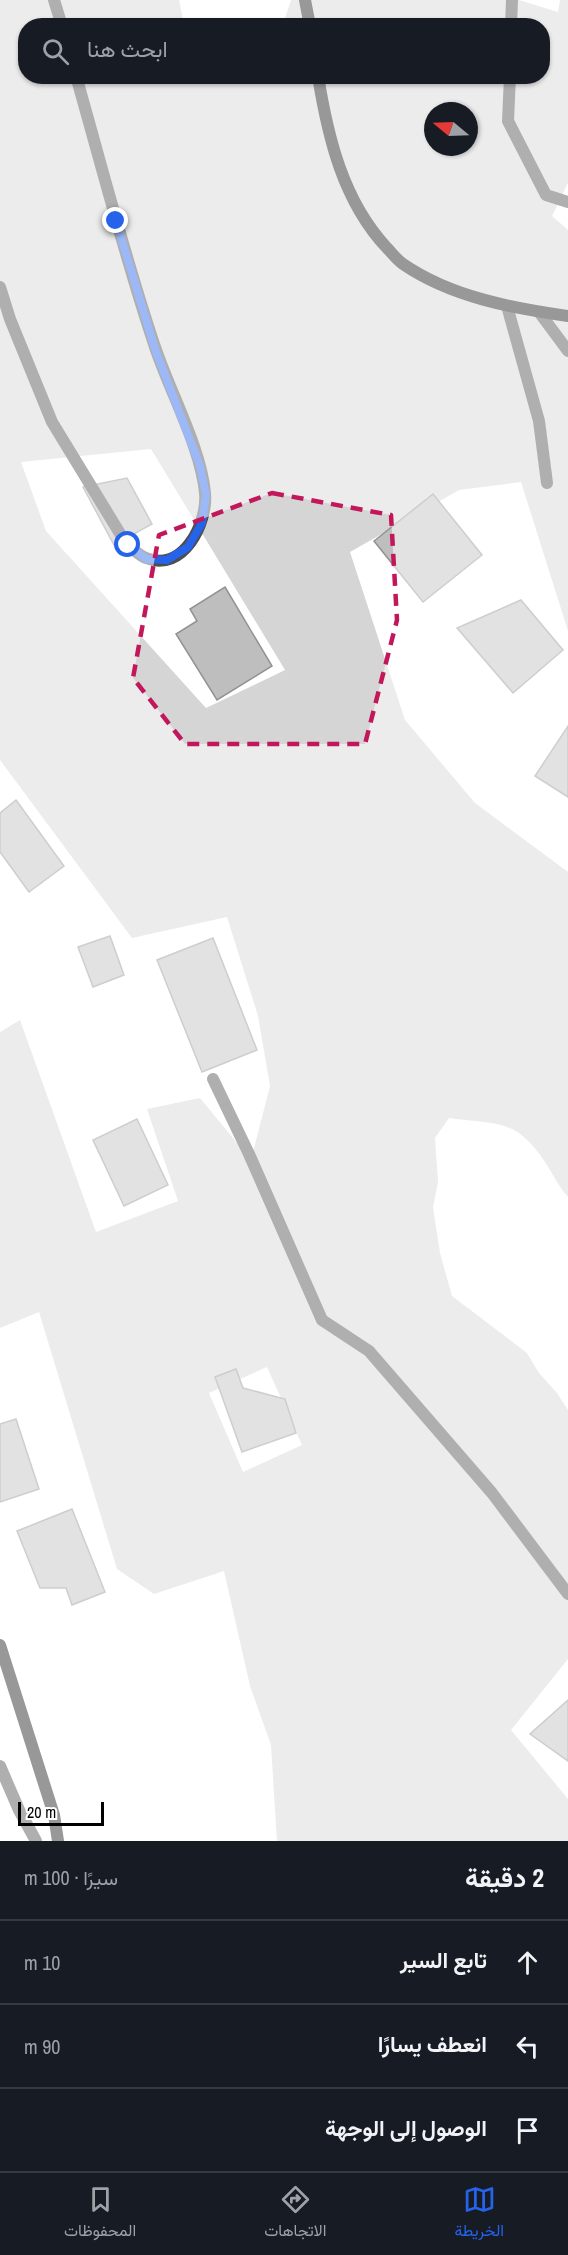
<!DOCTYPE html>
<html lang="ar">
<head>
<meta charset="utf-8">
<style>
	:root { --surface:#171b24; --page:#20242c; --text:#f1f3f6; --muted:#9ea1a6; --line:#363941; --accent:#2563eb }
	body { margin:0; font-family:"Archivo Narrow",Vazirmatn,sans-serif; background:var(--page); color:var(--text); direction:rtl }
	.compass { position:absolute; left:424px; top:102px; width:54px; height:54px; border-radius:50%; background:var(--surface); box-shadow:0 2px 4px #0004; rotate:289deg }
	.scale { position:absolute; left:18px; bottom:15px; width:86px; box-sizing:border-box; padding-left:6px; border:3px solid #000; border-top:0; font-size:16px; line-height:21px; white-space:nowrap; color:#000; -webkit-text-stroke:4px #fff; paint-order:stroke }
	.stop { position:absolute; width:18px; height:18px; margin:-14px; border:4px solid #2563eb; border-radius:50%; background:#fff }
	.stop.end { background:#2563eb; border-color:#fff; box-shadow:0 2px 6px #0008 }
	.list { margin:0; padding:0; list-style:none }
	h2 { display:flex; justify-content:space-between; align-items:center; height:78px; margin:0; padding:0 24px; font-size:26px }
	h2 small { font-size:20px; font-weight:400; color:var(--muted) }
	.list li { display:grid; grid-template-columns:39px 1fr auto; gap:18px; align-items:center; box-sizing:border-box; height:84px; padding:0 24px; border-top:2px solid var(--line) }
	.list b { display:block; font-size:22px; white-space:nowrap }
	.list em { font-size:20px; font-style:normal; color:var(--muted) }
	.icon { flex:none; width:33px; height:33px; fill:none; stroke:currentColor; stroke-width:2; stroke-linecap:round; stroke-linejoin:round }
	.map { position:relative; flex:none; width:568px; height:1841px; overflow:hidden; direction:ltr }
	.search { position:absolute; background:var(--surface); box-shadow:0 2px 4px #0004; left:18px; right:18px; top:18px; height:66px; display:flex; align-items:center; gap:15px; box-sizing:border-box; padding:0 21px; border-radius:24px; color:var(--muted); font-size:22px }
	.sheet { height:330px; background:var(--surface) }
	nav { display:flex; justify-content:space-around; align-items:center; box-sizing:border-box; height:84px; border-top:2px solid var(--line); background:var(--surface); font-size:16px; color:var(--muted) }
	nav a { display:grid; justify-items:center; gap:3px }
	nav .on { color:var(--accent) }
	.map>svg:first-child { display:block }
</style>
</head>
<body>
<div class="map">
<svg width="568" height="1841" viewBox="0 0 568 1841">
	<rect width="100%" height="100%" fill="#fff"/>
	<path fill="#d5d5d5" fill-rule="evenodd" d="M0 0H179L184 25 26 26V76H542V26L283 25 291 0H519L558 12 560 0H568V183L552 216 568 230V631L521 482 459 490 350 552 405 720 475 803 568 872V1197C558 1186 553 1174 545 1162 515 1117 497 1125 449 1118L435 1138 438 1182 433 1207 440 1253 452 1296 527 1353 539 1373 557 1393 568 1410V1659L511 1730 568 1799V1841H277L271 1745 250 1686 224 1571 154 1594 117 1569 39 1312 0 1328V1032L20 1020 96 1232 178 1201 147 1109 200 1098 251 1160 270 1086 258 1016 227 917 132 938 0 760ZM433 111H469V147H433ZM151 449 285 670 206 708 46 531 21 462ZM267 1367 302 1445 243 1472 209 1393Z"/>
	<g fill="#bebebe" stroke="#929292" stroke-width="1.5">
		<polygon points="127,478 152,524 114,545 83,487"/>
		<polygon points="433,494 482,555 423,602 374,541"/>
		<polygon points="225,587 272,666 217,700 176,634 197,621 190,609"/>
		<polygon points="521,600 563,650 513,693 457,628"/>
		<polygon points="568,726 568,797 535,776"/>
		<polygon points="16,800 64,866 29,892 0,852 0,813"/>
		<polygon points="110,936 124,975 93,987 78,947"/>
		<polygon points="213,938 257,1050 202,1072 157,960"/>
		<polygon points="137,1119 168,1185 124,1206 93,1140"/>
		<polygon points="236,1369 243,1388 285,1399 296,1433 242,1452 215,1377"/>
		<polygon points="16,1419 39,1489 0,1502 0,1424"/>
		<polygon points="72,1509 105,1592 72,1605 66,1588 40,1588 17,1531"/>
		<polygon points="568,1700 568,1761 530,1734"/>
	</g>
	<g fill="none" stroke-linecap="round" stroke-linejoin="round">
		<g stroke="#4e4e4e" stroke-width="12">
			<polyline points="54,0 62,26"/>
			<polyline points="511,26 512,0"/>
			<polyline points="510,76 508,121 546,195 568,202"/>
			<path d="M0 287 10 319 52 422 127 545C133 549 140 556 146 558 183 573 208 523 205 493 201 448 170 392 155 347 125 258 102 167 76 76"/>
			<polyline points="507,306 539,421 547,483"/>
			<polyline points="539,312 568,351"/>
			<polyline points="213,1079 249,1154 322,1320 369,1351 492,1493 568,1594"/>
			<polyline points="0,1766 19,1810 36,1841"/>
		</g>
		<g stroke="#1b1b1b" stroke-width="12">
			<polyline points="305,0 310,26"/>
			<path d="M318 76C328 138 343 201 387 248 392 253 397 260 403 264 451 297 512 308 568 316"/>
			<polyline points="0,1645 54,1815 58,1841"/>
		</g>
	</g>
	<g fill="none" stroke-linecap="round" stroke-linejoin="round">
		<polyline stroke="#2563eb" stroke-width="8" points="116,221 155,349 200,466 206,495 202,523 188,547 167,560 146,559 128,545"/>
	</g>
	<path d="M0 0H568V1841H0ZM272 493 391 515 397 620 365 744H185L133 678 159 535Z" fill="#fff" fill-opacity=".55" fill-rule="evenodd"/>
	<path fill="none" stroke="#c2185b" stroke-width="4.5" stroke-dasharray="12 8" stroke-linejoin="round" d="M272 493 391 515 397 620 365 744H185L133 678 159 535Z"/>
</svg>
<svg class="compass" viewBox="-18 -18 36 36"><path d="M0-13l5 13h-10z" fill="#e53935"/><path d="M0 13l5-13h-10z" fill="#9ea1a6"/></svg>
<div class="scale">20 m</div>
<div class="stop" style="left:128px;top:545px"></div>
<div class="stop end" style="left:116px;top:221px"></div>
<div class="search"><svg class="icon" aria-label="search" viewBox="0 0 24 24"><circle cx="10" cy="10" r="6"/><path d="M15 15l6 6"/></svg>ابحث هنا</div>
</div>
<section class="sheet">
<h2>2 دقيقة<small>سيرًا · 100 m</small></h2>
<ul class="list">
<li><svg class="icon" aria-label="ahead" viewBox="0 0 24 24"><path d="M12 20V5M6 11l6-6 6 6"/></svg><div><b>تابع السير</b></div><em>10 m</em></li>
<li><svg class="icon" aria-label="left" viewBox="0 0 24 24"><path d="M17 20v-9H6M10 6l-5 5 5 5"/></svg><div><b>انعطف يسارًا</b></div><em>90 m</em></li>
<li><svg class="icon" aria-label="arrive" viewBox="0 0 24 24"><path d="M6 21V4h12l-3 4 3 4H6"/></svg><div><b>الوصول إلى الوجهة</b></div></li>
</ul>
</section>
<nav>
<a class="on"><svg class="icon" aria-label="map" viewBox="0 0 24 24"><path d="M3 6l6-2 6 2 6-2v14l-6 2-6-2-6 2zM9 4v14M15 6v14"/></svg>الخريطة</a>
<a><svg class="icon" aria-label="directions" viewBox="0 0 24 24"><path d="M12 3l9 9-9 9-9-9zM9 14v-3h6M13 9l2 2-2 2"/></svg>الاتجاهات</a>
<a><svg class="icon" aria-label="saved" viewBox="0 0 24 24"><path d="M7 4h10v16l-5-4-5 4z"/></svg>المحفوظات</a>
</nav>
</body>
</html>
